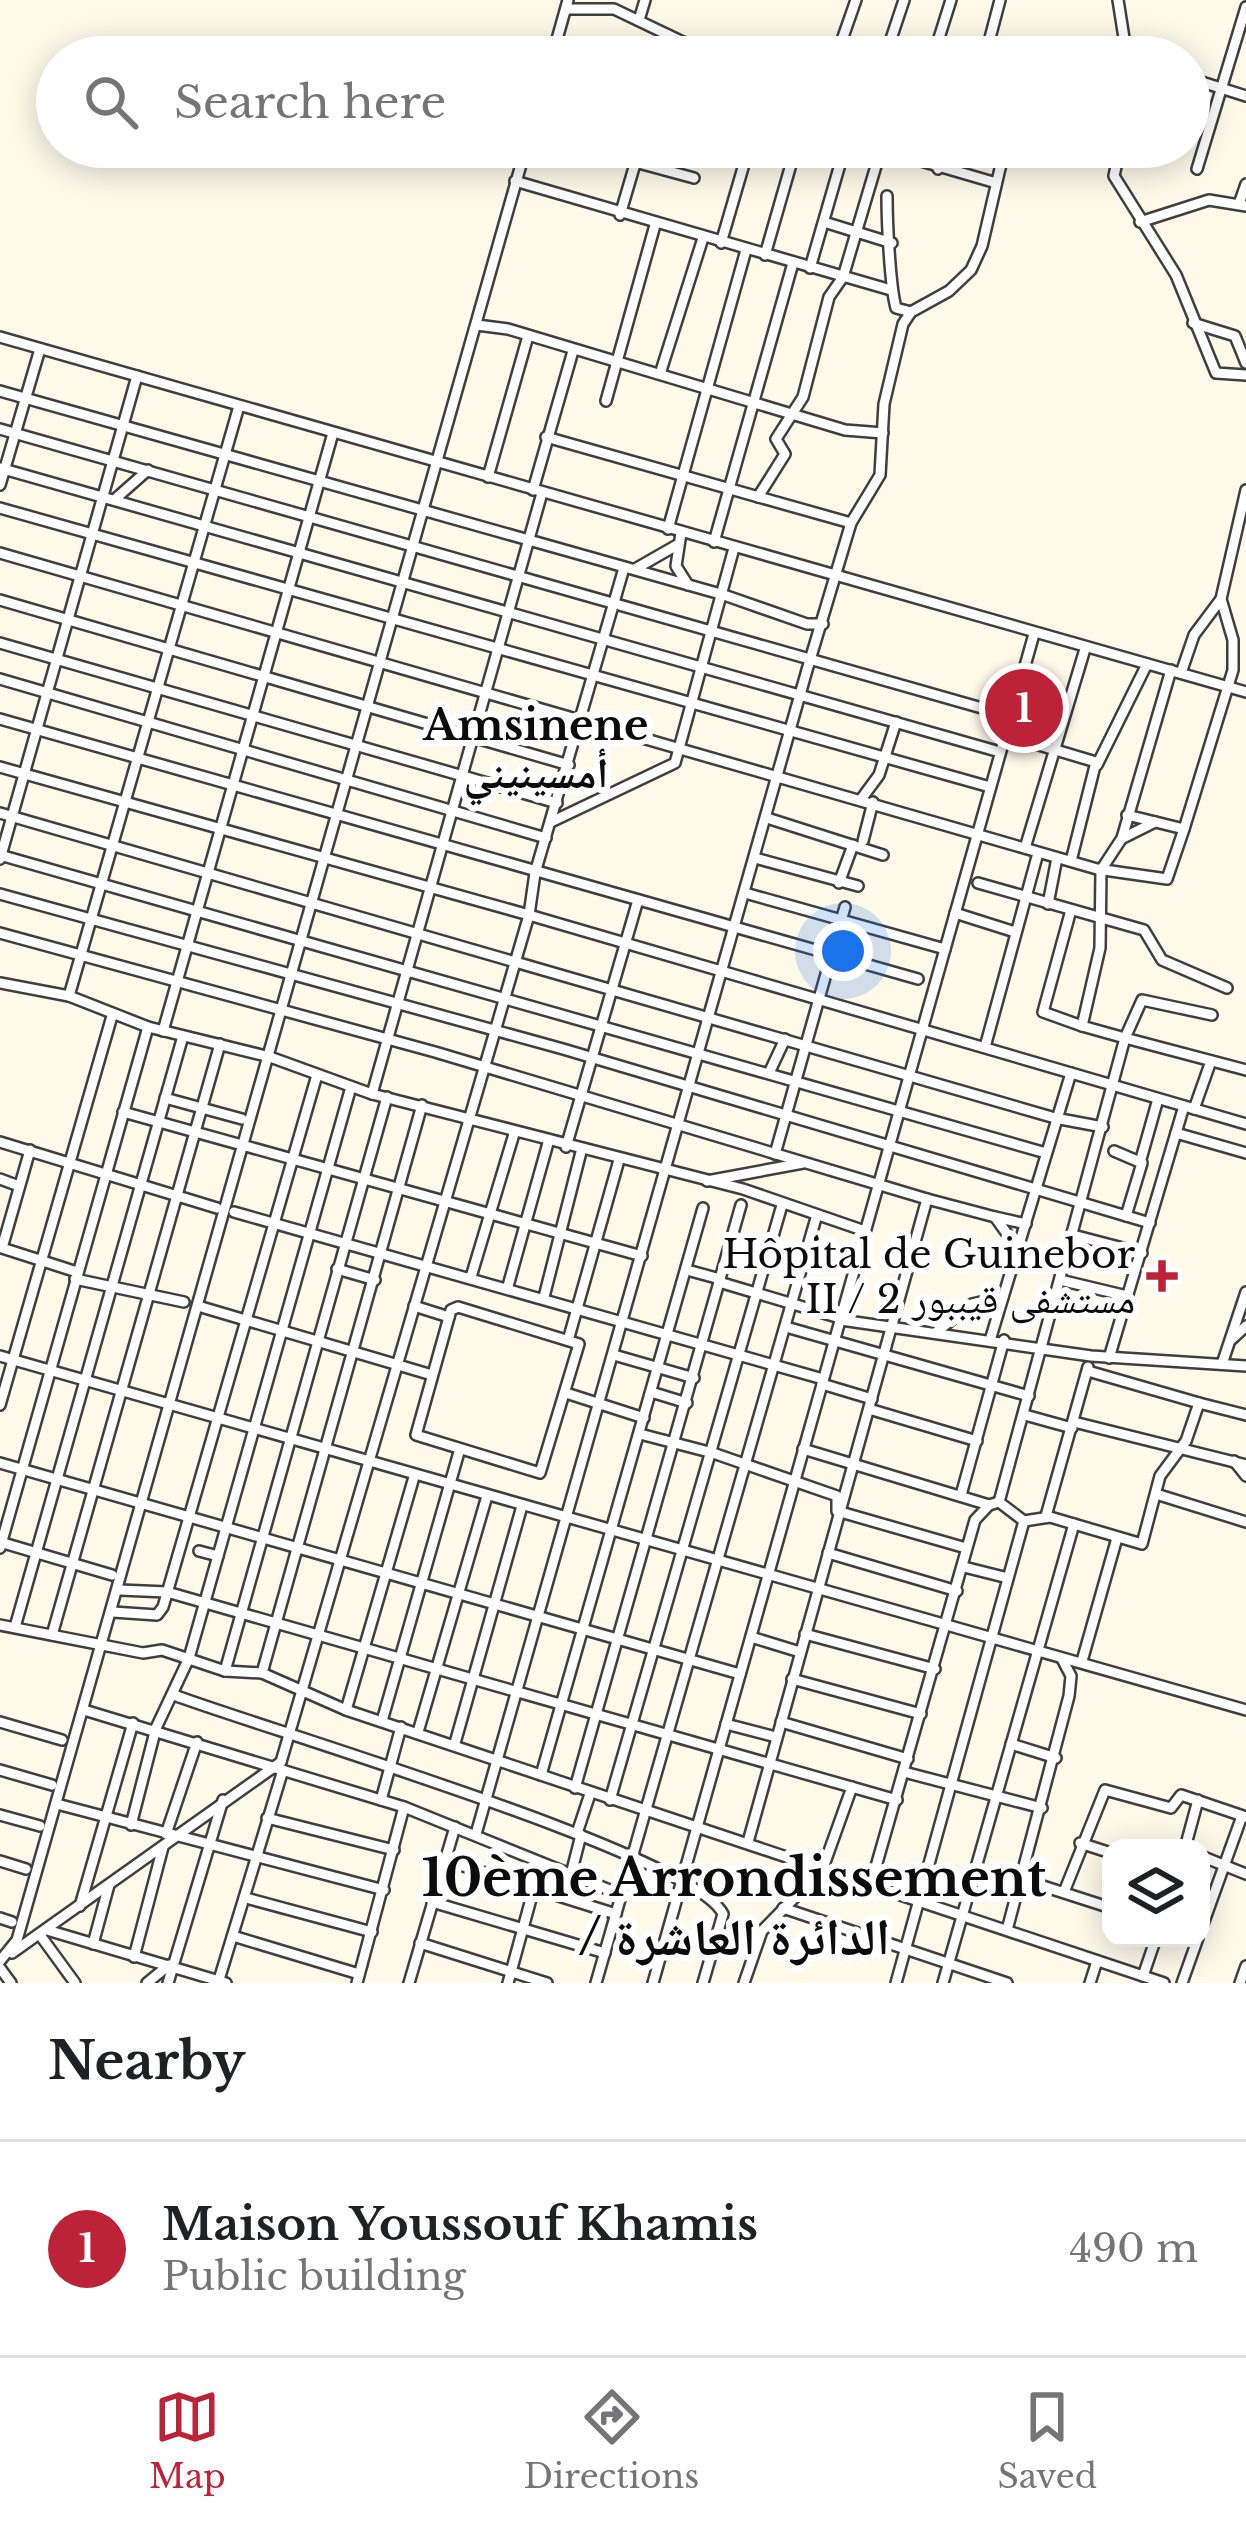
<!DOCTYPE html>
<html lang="en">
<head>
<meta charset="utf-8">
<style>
	:root { --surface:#fff; --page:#f2f2f2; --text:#202124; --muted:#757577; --line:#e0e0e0; --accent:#bc2339 }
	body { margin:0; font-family:"Libre Baskerville","Noto Naskh Arabic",serif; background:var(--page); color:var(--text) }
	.controls { position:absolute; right:36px; bottom:36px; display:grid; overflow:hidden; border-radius:24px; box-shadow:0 6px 30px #0003 }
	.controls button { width:108px; height:108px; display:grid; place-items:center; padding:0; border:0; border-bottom:3px solid var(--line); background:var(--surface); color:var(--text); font:60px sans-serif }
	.you { position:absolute; left:843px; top:951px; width:42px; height:42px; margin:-30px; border:9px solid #fff; border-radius:50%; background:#1a73e8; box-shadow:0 0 0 18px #1a73e833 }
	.badge { display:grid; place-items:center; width:78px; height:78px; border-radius:50%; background:var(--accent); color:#fff; font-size:39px; font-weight:700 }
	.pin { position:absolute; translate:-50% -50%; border:6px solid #fff; box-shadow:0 3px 12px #0006 }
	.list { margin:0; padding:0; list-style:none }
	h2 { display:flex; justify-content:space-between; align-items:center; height:156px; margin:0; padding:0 48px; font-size:51px }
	h2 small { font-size:39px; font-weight:400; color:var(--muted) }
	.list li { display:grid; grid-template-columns:78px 1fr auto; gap:36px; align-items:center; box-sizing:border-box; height:216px; padding:0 48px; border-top:3px solid var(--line) }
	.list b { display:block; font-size:45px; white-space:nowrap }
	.list p { margin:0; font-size:39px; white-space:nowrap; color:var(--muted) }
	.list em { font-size:39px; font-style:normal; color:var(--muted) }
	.icon { flex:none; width:66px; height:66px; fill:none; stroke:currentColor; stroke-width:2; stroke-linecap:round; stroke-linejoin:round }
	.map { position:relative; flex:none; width:1246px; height:1983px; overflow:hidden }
	.search { position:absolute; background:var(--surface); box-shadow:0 6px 30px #0003; left:36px; right:36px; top:36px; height:132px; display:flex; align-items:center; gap:30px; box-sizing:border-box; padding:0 42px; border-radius:66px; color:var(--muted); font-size:45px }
	.sheet { height:372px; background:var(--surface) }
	nav { display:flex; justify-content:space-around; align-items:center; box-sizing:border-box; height:168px; border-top:3px solid var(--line); background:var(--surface); font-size:33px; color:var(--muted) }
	nav a { display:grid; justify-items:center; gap:6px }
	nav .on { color:var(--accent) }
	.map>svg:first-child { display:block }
</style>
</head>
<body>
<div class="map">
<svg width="1246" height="1983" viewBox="0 0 1246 1983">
	<rect width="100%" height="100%" fill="#fff9ea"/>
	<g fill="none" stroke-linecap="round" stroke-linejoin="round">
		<g stroke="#3f3f3f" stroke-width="14">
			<g id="minor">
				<polyline points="1118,0 1127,57"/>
				<polyline points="566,9 614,9 683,42 735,57"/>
				<polyline points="639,20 645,0"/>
				<polyline points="552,57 568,0"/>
				<polyline points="663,57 668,35"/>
				<polyline points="836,57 856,0"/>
				<polyline points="885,57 904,0"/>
				<polyline points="933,57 951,0"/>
				<polyline points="985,57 1000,0"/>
				<polyline points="1000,57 1003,57"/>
				<polyline points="1189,78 1246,96"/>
				<polyline points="727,147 747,153"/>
				<polyline points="873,147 993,182"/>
				<polyline points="931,147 938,169"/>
				<polyline points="1120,147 1114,176 1176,275 1216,373 1246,375"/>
				<polyline points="635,162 694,178"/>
				<polyline points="1197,169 1246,7"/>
				<polyline points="515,181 891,290"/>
				<path d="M887 196C887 222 890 286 896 308L911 312"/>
				<polyline points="1239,204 1246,184"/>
				<polyline points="620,215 640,147"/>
				<polyline points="824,222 892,243"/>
				<polyline points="1140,222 1209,200 1246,206"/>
				<polyline points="721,243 749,147"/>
				<polyline points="765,255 796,147"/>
				<polyline points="810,268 845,147"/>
				<polyline points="1193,323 1235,336 1246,363"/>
				<polyline points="477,325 508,329 845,430 883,433"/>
				<polyline points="0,337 1246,692"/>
				<polyline points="660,374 703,238"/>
				<polyline points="0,391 724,595 807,624 823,624"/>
				<polyline points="606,401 655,225"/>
				<polyline points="239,406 69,996 148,1027 270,1057 372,1094 743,1189 865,1231"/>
				<polyline points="0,429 1010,716"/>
				<polyline points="546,437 851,523"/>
				<polyline points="0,468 1000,752"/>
				<polyline points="488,477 528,336"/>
				<polyline points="0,485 40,349"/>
				<polyline points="533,490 573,351"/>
				<polyline points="758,497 785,454 776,439 803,397 829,297 843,277 881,149"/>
				<polyline points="114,500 148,470"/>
				<polyline points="0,508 990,787"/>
				<polyline points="668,529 746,250"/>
				<polyline points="681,533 676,566 688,585"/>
				<polyline points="714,542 793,263"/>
				<polyline points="0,553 1097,869 1167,879 1184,829"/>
				<polyline points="624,568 535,873 529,915 1246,1124"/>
				<polyline points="635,569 677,545"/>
				<polyline points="0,600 569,765"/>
				<polyline points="0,643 557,803"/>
				<polyline points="1181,673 1194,635 1221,599"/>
				<polyline points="0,679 546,838"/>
				<polyline points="0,719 918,979"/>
				<polyline points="1005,735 1096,762 1071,861"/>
				<polyline points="1097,765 1147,664"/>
				<polyline points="0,767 529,915 281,1762 12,1953"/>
				<polyline points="862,798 879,775 896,722"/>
				<polyline points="0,813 1055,1118 1103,1127"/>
				<polyline points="1127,815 1184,829 1233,670 1233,640 1221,599 1246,490"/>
				<polyline points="767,818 883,855"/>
				<polyline points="551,822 675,763 734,548"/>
				<polyline points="1123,838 1155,822"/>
				<polyline points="863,841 873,802"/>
				<polyline points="1025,848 1085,649"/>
				<polyline points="0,855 1046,1153"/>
				<polyline points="755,858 858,886"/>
				<polyline points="0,859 137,376"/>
				<polyline points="839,883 853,845"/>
				<polyline points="978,883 1144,930 1162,960 1227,988"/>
				<polyline points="745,893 945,949"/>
				<polyline points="0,894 563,1049 1150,1223"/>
				<polyline points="1048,904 1057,858"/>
				<polyline points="1071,910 1043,1012 1082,1026"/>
				<polyline points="955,913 1015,932"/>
				<polyline points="0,933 435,1052 927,1199 748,1842"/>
				<polyline points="0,983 69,996"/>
				<polyline points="1212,1015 1142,1000 1125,1038 1246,1070"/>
				<polyline points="163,1031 333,433"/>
				<polyline points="985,1047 1038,853"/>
				<polyline points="770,1071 785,1039"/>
				<polyline points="372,1094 542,493"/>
				<polyline points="165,1098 242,1119"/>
				<polyline points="1194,1109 1211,1061"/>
				<polyline points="123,1112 642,1256"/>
				<polyline points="1176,1133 1246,1153"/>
				<polyline points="0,1142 217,1208"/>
				<polyline points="566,1147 638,900"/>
				<polyline points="30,1150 2,1248 77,1272"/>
				<polyline points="1114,1151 1142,1163 1126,1216"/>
				<polyline points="775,1154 845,907"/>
				<polyline points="1141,1159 1158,1099"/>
				<polyline points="0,1179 19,1186"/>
				<polyline points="707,1181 803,1163"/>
				<polyline points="927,1199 995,1217 1018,1249"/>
				<polyline points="234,1212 823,1379"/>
				<polyline points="995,1217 1026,1224"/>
				<polyline points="1073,1235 1142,1253"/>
				<polyline points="337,1269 375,1280"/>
				<polyline points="687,1270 720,1279"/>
				<polyline points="471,1277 514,1134"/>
				<polyline points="75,1279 184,1302"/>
				<polyline points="1060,1280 1127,1296"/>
				<polyline points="719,1282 840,1318"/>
				<polyline points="508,1286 548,1143"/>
				<polyline points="544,1297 581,1152"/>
				<polyline points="198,1306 432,1375"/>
				<polyline points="414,1306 449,1317"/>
				<polygon points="458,1307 579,1344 540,1473 416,1435 451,1310"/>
				<polyline points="841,1320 1091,1356 1246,1366"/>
				<polyline points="786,1327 1029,1396"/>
				<polyline points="935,1333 972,1304 1003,1297"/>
				<polyline points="569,1337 619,1160"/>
				<polyline points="991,1337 1071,1073"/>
				<polyline points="1232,1339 1246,1326"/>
				<polyline points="614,1355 694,1378"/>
				<polyline points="0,1356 1246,1710"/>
				<polyline points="1109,1358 1184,1106"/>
				<polyline points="1222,1364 1246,1292"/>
				<polyline points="822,1384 872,1399"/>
				<polyline points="651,1392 687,1403"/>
				<polyline points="566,1393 644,1418"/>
				<polyline points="1199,1403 1246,1415"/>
				<polyline points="0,1405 112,1016"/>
				<polyline points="869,1409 977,1441"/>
				<polyline points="1025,1415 1072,1428"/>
				<polyline points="1074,1422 1246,1465"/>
				<polyline points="640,1434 713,1453 837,1496 837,1511 966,1548"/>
				<polyline points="803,1449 989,1505 999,1502 1024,1521 1050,1517 1142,1544 1160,1476 1186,1441 1199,1403 1088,1371"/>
				<polyline points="1234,1461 1246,1476"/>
				<polyline points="0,1463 740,1674"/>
				<polyline points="1156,1494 1246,1522"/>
				<polyline points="961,1495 1004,1340"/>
				<polyline points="999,1502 1125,1038 1082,1026 1100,948 1101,870 1122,838 1171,670"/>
				<polyline points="1046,1516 1088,1367"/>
				<polyline points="0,1542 112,1575"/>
				<polyline points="0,1548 148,1027"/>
				<polyline points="199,1551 218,1556"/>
				<polyline points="828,1553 957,1591"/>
				<polyline points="964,1567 1008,1578"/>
				<polyline points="120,1590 167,1592 897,1800"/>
				<polyline points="113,1612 157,1615 163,1607 317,1075"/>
				<polyline points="0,1625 143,1653 162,1650 225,1671 262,1673 346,1710 1164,1983"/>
				<polyline points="15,1627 183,1036"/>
				<polyline points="805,1634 935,1669"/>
				<polyline points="52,1635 220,1044"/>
				<polyline points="751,1637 800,1652"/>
				<polyline points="1082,1661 1117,1538"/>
				<polyline points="225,1671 387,1097"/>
				<polyline points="262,1673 422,1105"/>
				<polyline points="792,1679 921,1714"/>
				<path d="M174 1695C261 1728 696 1855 723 1914L703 1983"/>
				<polyline points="84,1710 404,1807 622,1895"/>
				<polyline points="346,1710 414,1477"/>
				<polyline points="382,1721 459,1452"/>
				<polyline points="0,1722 62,1740"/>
				<polyline points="781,1722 908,1759"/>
				<polyline points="726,1724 776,1737"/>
				<polyline points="418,1732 487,1496"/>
				<polyline points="455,1743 522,1506"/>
				<polyline points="1011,1744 1056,1758"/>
				<polyline points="0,1770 52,1785"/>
				<polyline points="904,1772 1042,1808"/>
				<polyline points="541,1775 703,1208"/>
				<polyline points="575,1788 741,1205"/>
				<polyline points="381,1800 401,1727"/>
				<polyline points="610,1800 782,1205"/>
				<polyline points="57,1804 384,1890"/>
				<polyline points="0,1815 40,1826"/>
				<polyline points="267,1818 394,1850"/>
				<polyline points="131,1825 156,1728 189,1658 351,1087"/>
				<polyline points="577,1833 590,1794"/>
				<polyline points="166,1834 197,1742"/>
				<polyline points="476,1834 807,670 851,523 880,475 884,404 903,324 911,312 949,291 971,270 982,246 1005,147"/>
				<polyline points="1080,1843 1111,1853"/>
				<polyline points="1185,1848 1198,1800"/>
				<polyline points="1201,1856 1246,1874"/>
				<polyline points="444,1860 616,1914"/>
				<polyline points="0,1861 26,1869"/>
				<polyline points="823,1868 852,1787"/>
				<polyline points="571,1874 581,1835"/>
				<polyline points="1021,1879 1111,1908"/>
				<polyline points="871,1884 975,1520 989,1505"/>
				<polyline points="1064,1892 1105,1790 1171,1808 1181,1795 1246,1817"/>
				<polyline points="246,1898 372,1932"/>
				<polyline points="432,1902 605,1953"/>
				<polyline points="80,1906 133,1723"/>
				<polyline points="783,1908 1007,1983"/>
				<polyline points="0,1918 12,1922"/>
				<polyline points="47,1930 226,1983"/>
				<polyline points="1007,1930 1069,1696 1071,1676 1062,1659"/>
				<polyline points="1201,1930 1242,1816"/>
				<polyline points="40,1935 75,1983"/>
				<polyline points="233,1936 359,1974"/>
				<polyline points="420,1943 547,1983"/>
				<polyline points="93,1944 109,1885"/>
				<polyline points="134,1957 163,1847"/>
				<polyline points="0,1961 17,1940 526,147"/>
				<polyline points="0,1968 11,1983"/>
				<polyline points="1143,1976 1156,1938"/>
				<polyline points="147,1983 169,1965"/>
				<polyline points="168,1983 223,1800"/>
				<polyline points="218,1983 283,1770"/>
				<polyline points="357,1983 404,1807"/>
				<polyline points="409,1983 455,1827"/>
				<polyline points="508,1983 534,1888"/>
				<polyline points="596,1983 816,1218"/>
				<polyline points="653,1983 1034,634"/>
				<polyline points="744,1983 762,1931 798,1894 800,1860"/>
				<polyline points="896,1983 1024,1521"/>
				<polyline points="943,1983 1074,1524"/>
				<polyline points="1090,1983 1097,1961"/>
				<polyline points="1182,1983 1198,1938"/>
				<polyline points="1240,1983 1246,1966"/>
			</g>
		</g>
		<use href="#minor" stroke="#fff" stroke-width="9"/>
	</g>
	<path fill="#bc2339" stroke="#fff" stroke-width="4.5" d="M1156 1258h12v12h12v12h-12v12h-12v-12h-12v-12h12z"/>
	<g text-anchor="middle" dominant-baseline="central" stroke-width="12" stroke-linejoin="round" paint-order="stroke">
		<g font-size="39" fill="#0c0c0c" stroke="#fff" text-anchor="end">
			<text x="1135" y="1254">Hôpital de Guinebor<tspan x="1135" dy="45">II / مستشفى قيببور 2</tspan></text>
		</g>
		<g font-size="42" font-weight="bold" fill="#0c0c0c" stroke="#fff">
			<text x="536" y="725">Amsinene<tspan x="536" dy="48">أمسينيني</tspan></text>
		</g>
		<g font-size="51" font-weight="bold" fill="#0c0c0c" stroke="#fff">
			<text x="734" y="1878">10ème Arrondissement<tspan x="734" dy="59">/ الدائرة العاشرة</tspan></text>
		</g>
	</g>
</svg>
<div class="controls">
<button><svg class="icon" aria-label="layers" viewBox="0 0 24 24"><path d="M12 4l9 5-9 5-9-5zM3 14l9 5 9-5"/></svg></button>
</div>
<div class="you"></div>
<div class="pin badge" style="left:1024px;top:708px">1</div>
<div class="search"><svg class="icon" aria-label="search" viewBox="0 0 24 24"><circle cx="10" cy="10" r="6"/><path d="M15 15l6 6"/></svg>Search here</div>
</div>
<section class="sheet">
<h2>Nearby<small></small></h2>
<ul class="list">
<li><span class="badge">1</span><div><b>Maison Youssouf Khamis</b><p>Public building</p></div><em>490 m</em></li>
</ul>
</section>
<nav>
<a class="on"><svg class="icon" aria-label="map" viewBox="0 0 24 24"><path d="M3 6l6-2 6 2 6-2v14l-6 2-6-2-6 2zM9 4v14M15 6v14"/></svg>Map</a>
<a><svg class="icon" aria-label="directions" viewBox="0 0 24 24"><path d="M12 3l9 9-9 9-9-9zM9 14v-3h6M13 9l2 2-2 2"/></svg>Directions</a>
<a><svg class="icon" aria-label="saved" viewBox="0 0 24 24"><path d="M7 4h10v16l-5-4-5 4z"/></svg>Saved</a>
</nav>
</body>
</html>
